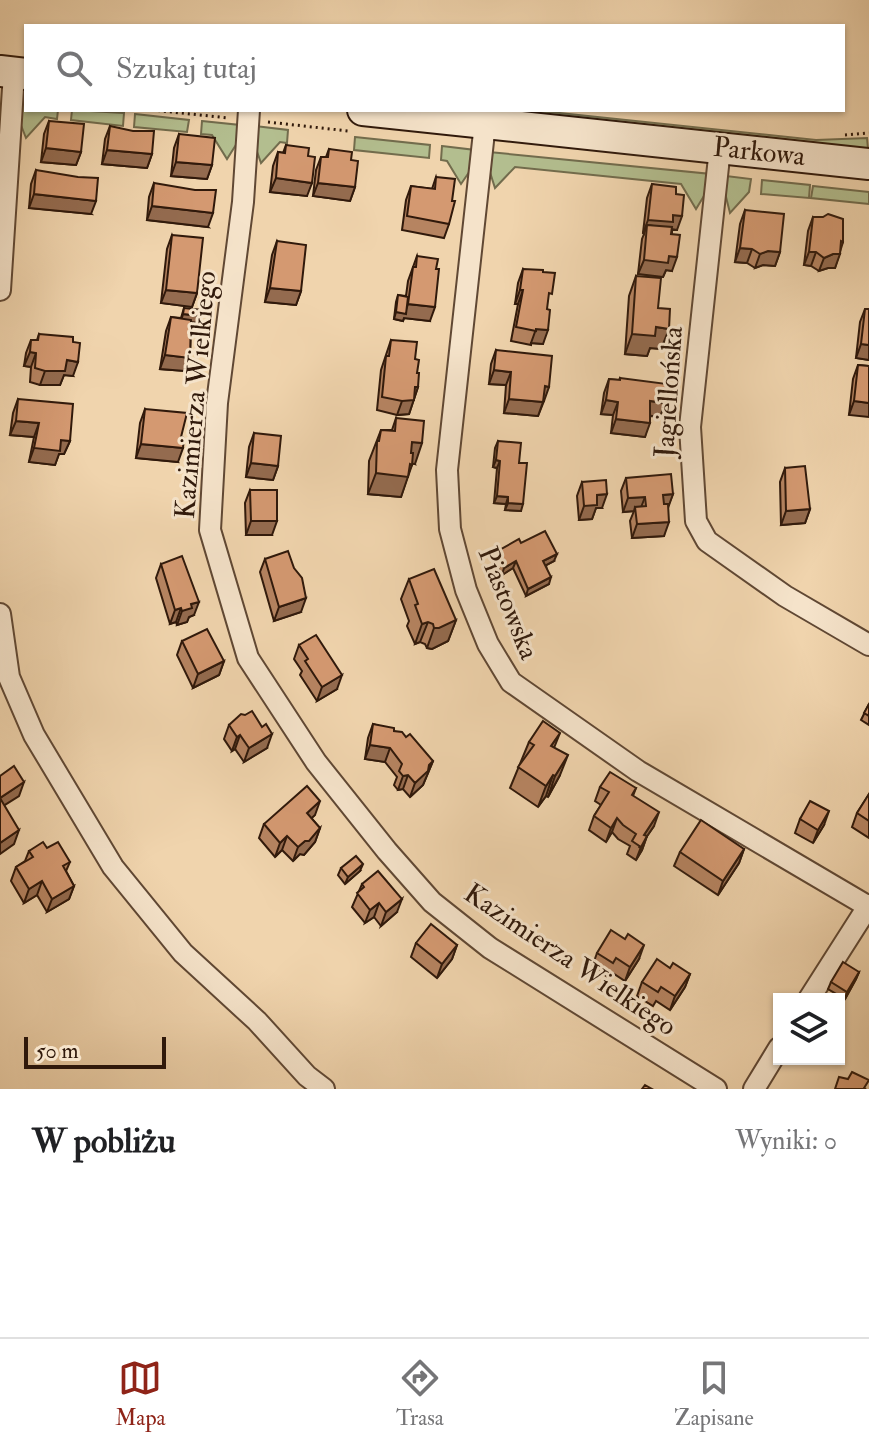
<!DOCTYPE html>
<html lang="pl">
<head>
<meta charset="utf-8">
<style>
	:root { --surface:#fff; --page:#f2f2f2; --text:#202124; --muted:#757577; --line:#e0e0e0; --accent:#8f2418 }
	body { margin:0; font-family:"IM FELL Double Pica",serif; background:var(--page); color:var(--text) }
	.controls { position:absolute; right:24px; bottom:24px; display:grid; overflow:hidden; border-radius:0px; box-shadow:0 2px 6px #0004 }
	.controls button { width:72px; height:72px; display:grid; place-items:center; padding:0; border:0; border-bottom:2px solid var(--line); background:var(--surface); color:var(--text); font:40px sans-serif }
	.scale { position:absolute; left:24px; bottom:20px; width:142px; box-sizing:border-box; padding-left:8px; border:4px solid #30190b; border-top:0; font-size:22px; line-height:28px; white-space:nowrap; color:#30190b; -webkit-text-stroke:6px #f5e3ca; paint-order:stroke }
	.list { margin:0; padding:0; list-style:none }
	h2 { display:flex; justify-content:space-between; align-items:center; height:104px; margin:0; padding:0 32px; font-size:34px }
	h2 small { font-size:26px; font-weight:400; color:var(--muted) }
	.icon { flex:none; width:44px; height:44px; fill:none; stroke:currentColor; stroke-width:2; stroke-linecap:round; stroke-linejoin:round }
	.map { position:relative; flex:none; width:869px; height:1089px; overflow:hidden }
	.search { position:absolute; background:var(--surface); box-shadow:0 2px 6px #0004; left:24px; right:24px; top:24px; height:88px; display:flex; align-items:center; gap:20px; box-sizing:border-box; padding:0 28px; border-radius:0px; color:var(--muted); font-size:30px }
	.sheet { height:248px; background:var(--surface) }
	nav { display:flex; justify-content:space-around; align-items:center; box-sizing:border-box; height:112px; border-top:2px solid var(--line); background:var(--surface); font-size:22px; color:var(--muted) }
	nav a { display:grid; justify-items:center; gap:4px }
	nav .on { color:var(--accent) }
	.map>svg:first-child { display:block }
</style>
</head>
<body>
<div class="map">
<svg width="869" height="1089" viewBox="0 0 869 1089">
	<rect width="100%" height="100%" fill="#f0d4ad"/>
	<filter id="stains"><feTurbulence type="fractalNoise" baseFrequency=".0025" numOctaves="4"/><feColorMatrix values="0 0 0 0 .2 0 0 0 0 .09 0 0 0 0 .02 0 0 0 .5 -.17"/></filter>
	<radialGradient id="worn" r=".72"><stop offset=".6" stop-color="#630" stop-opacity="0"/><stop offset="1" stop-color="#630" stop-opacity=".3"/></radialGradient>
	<g fill="#b3be8f" stroke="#726c4d" stroke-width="2">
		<polygon points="19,101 26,102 26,110 58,110 57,119 45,117 26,138 17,115"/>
		<polygon points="72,110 124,113 123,126 71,120"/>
		<polygon points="460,110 531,110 816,140 867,138 868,149"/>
		<polygon points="135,114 189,120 187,132 134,127"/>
		<polygon points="202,121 240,125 239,140 227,159 212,135 201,134"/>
		<polygon points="255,126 288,130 287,143 280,142 261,163 253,140"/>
		<polygon points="355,137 430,145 429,158 354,150"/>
		<polygon points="442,146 475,150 474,165 461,184 447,161 441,160"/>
		<polygon points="489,152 711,174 710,186 696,209 681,184 515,167 495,188 488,166"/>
		<polygon points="726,176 751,179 749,192 730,213 724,189"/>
		<polygon points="762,180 810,185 809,198 761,194"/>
		<polygon points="813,186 869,192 869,204 811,198"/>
	</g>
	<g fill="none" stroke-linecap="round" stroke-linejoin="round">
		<g stroke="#604834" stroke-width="24">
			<g id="street">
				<polyline points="249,110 243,202 217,403 210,530 248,658 316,762 387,851 432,902 490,948 716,1089"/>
				<polyline points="485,123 447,470 450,529 466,590 488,644 511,682 638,771 869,907"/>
				<polyline points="720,148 690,427 696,521 707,541 785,596 869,645"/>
				<polyline points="0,290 14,73"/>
				<polyline points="0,614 9,677 34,735 113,867 183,953 257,1021 307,1076 324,1089"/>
				<polyline points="809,999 869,905"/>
				<polyline points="754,1089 779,1048"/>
			</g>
		</g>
		<g stroke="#30190b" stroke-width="34">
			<g id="secondary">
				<polyline points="0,71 26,74"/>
				<polyline points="363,110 869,164"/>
			</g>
		</g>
		<g stroke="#30190b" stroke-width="3" stroke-dasharray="2 4" stroke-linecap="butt">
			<polyline points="152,110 229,118"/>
			<polyline points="268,122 348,131"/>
			<polyline points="845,135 869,133"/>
		</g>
		<use href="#street" stroke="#f5e3ca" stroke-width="20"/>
		<use href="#secondary" stroke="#f5e3ca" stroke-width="30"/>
	</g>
	<g fill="#b68461" stroke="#30190b" stroke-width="2">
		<polygon points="49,121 81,152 76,165 41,162 44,134"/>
		<polygon points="110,126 152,154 147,168 102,164 105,139"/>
		<polygon points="179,134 212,165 207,179 171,176 174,148"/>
		<polygon points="286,145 308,156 307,196 270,192 273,166 278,152 283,153"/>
		<polygon points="329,149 351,160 355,187 350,201 313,196 316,170 321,157 326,157"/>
		<polygon points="36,170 91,214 29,208 31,184"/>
		<polygon points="436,177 449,224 444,238 402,230 406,200 411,186 432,189"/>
		<polygon points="154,183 208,227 147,220 149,197"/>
		<polygon points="652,184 676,194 677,230 672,230 672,271 666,270 663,277 638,274 642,239 644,234 643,233 647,198"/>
		<polygon points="745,210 780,252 775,266 763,265 755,268 747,263 735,262 740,224"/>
		<polygon points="813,217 843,242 835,268 828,268 819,271 811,266 804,265 808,231"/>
		<polygon points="172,235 197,293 192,307 161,303 167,249"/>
		<polygon points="277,241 301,291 296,305 265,302 272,255"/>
		<polygon points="417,256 430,321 404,318 403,321 394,319 396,302 398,295 406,296 408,281"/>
		<polygon points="523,269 547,308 543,344 531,343 531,345 511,341 518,304 515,304 518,283"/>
		<polygon points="636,276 658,308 669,329 661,349 650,348 647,356 625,354 629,296"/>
		<polygon points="184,308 199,323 191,322 190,358 185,371 160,369 166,331 171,317 181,318"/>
		<polygon points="865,309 869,360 856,358 860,322"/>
		<polygon points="39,334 73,376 64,375 60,385 40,385 30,382 31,367 24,366 26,353 31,340 37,340"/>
		<polygon points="391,340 415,359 418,387 409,414 397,415 377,410 381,370"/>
		<polygon points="496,350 544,401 538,416 504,413 506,385 489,384 491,364"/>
		<polygon points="858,365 869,366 849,415 853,379"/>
		<polygon points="620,378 660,417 650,416 645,437 611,433 613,415 601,414 604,393 609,379 619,380"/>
		<polygon points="18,399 70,441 64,454 59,454 55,465 29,462 34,437 10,435 13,413"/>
		<polygon points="145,409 178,462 136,458 140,423"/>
		<polygon points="396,418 415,464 412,463 401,497 368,494 369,461 381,430 392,430"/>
		<polygon points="254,433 278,466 273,480 246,477 249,447"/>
		<polygon points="498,441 519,463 521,511 505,510 506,504 494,503 497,468 493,467 495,448"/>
		<polygon points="785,468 810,509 805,523 781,525 780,482"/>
		<polygon points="626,478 673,494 668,506 664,536 632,538 630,521 634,511 623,512 621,491"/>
		<polygon points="582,482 602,508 596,508 592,519 579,520 577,496"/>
		<polygon points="250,490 272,535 246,535 245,503"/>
		<polygon points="521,543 554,561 546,565 549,584 526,596 513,568 502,575 493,559 496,552"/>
		<polygon points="265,559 301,612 274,621 260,572"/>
		<polygon points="161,564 194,615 189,617 187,622 177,625 176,622 170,624 156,578"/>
		<polygon points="409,579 456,620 448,641 432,649 427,648 425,644 420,642 415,644 407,626 409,621 401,599"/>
		<polygon points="182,641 224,661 219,675 193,688 177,655"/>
		<polygon points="299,645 337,689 317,701 300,675 302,671 294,659"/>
		<polygon points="869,704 869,725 861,720"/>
		<polygon points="373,724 394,731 406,737 433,761 423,785 410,797 403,789 398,790 394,785 397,777 385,762 365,759 368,738"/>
		<polygon points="229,725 267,748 244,762 235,749 232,751 224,739"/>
		<polygon points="529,742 554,748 560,775 548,797 546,796 538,807 510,788"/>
		<polygon points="600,787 636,788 633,796 654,826 647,836 642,850 636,860 627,854 630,846 618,839 612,832 606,842 589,830 594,816 601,805 595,801"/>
		<polygon points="869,794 869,838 852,827 857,813"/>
		<polygon points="315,815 311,818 320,828 315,842 304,855 300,854 293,861 282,850 275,857 259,838 264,824"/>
		<polygon points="800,819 824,825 813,843 795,833"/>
		<polygon points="47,848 70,862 66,871 74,886 69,899 47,912 37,895 24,903 11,881 16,867 25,861 29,851"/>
		<polygon points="744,849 739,863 718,895 674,866 680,852"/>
		<polygon points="341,868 360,871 345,884 338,875"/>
		<polygon points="362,884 397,912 381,926 374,917 365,923 352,907"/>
		<polygon points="416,943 457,945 452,959 437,978 411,957"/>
		<polygon points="597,953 639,959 625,981 611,972 608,977 592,967"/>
		<polygon points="670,968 690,974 685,987 670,1010 656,1001 653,1006 637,996 642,982"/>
		<polygon points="859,972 856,979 845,999 828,989 831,982"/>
	</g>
	<g fill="#946b4f" stroke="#30190b" stroke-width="2">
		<polygon points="46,148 81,152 76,165 41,162"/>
		<polygon points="107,150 152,154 147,168 102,164"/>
		<polygon points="176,162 212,165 207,179 171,176"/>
		<polygon points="276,178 312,183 307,196 270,192"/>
		<polygon points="318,183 355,187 350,201 313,196"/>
		<polygon points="34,194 96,201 91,214 29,208"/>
		<polygon points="152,206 213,213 208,227 147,220"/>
		<polygon points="673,215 682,216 677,230 647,225 644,234 643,233 648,220"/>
		<polygon points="740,248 752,249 747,263 735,262"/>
		<polygon points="768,251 780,252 775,266 763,265 755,268 760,254"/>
		<polygon points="809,252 816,252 811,266 804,265"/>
		<polygon points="833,254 840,254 835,268 828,268 819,271 824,258"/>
		<polygon points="669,256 677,257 672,271 666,270 663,277 638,274 644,260"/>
		<polygon points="270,288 301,291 296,305 265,302"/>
		<polygon points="166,290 197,293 192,307 161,303"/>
		<polygon points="520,290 523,290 518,304 515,304"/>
		<polygon points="408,304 435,307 430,321 404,318 403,321 394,319 396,312 405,313"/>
		<polygon points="183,314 202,316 199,323 181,321"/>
		<polygon points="656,327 669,329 661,349 650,348 647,356 625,354 632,334"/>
		<polygon points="536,329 548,330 543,344 531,343"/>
		<polygon points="861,344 869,345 869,360 856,358"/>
		<polygon points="30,352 36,353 31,367 24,366"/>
		<polygon points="165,355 190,358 185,371 160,369"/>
		<polygon points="67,360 78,362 73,376 64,375 60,385 40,385 45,371"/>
		<polygon points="494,370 511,372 506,385 489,384"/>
		<polygon points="545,386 549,387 544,401 540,400"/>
		<polygon points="415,387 418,387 409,414 397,415 402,401"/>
		<polygon points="509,399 543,402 538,416 504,413"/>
		<polygon points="606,400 618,402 613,415 601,414"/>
		<polygon points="650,401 665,403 660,417 645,415"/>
		<polygon points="854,401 869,403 869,417 849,415"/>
		<polygon points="616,419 650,423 645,437 611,433"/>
		<polygon points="16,421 39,423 34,437 10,435"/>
		<polygon points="61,440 70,441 64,454 59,454 55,465 29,462 34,448"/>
		<polygon points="412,442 422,443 415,464 404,463"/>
		<polygon points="141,444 183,448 178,462 136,458"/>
		<polygon points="496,460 500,461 497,468 493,467"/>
		<polygon points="251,463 278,466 273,480 246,477"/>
		<polygon points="410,464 412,465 401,497 368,494 376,473"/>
		<polygon points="607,494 602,508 596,508 592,519 579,520 584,506 597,495"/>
		<polygon points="673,494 668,508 658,509 663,495"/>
		<polygon points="497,496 508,497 506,504 494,503"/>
		<polygon points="645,497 640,510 635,507 634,511 623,512 628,498"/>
		<polygon points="508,503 523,504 521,511 505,510"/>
		<polygon points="810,509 805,523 781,525 786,511"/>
		<polygon points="251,521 277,521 272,535 246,535"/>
		<polygon points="669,522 664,536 632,538 637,524"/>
		<polygon points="557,554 554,561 541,568 543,561"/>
		<polygon points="516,561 513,568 502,575 504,568"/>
		<polygon points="551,577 549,584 526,596 528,589"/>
		<polygon points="306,598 301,612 274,621 279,607"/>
		<polygon points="199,602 194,615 189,617 187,622 177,625 182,611 191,604"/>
		<polygon points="181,608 176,622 170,624 175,610"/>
		<polygon points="456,620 448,641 432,649 427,648 434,628"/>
		<polygon points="428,622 420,642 415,644 422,624"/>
		<polygon points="224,661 219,675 193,688 198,674"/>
		<polygon points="342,675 337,689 317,701 322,687"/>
		<polygon points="560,733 552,753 551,746"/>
		<polygon points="272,734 267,748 244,762 249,748"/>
		<polygon points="240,735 235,749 232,751 237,737"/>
		<polygon points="370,745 390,748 385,762 365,759"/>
		<polygon points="568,755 560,775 548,797 555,776"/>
		<polygon points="433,761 423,785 410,797 415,783"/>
		<polygon points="408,775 403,789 398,790 403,776"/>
		<polygon points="553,775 546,796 538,807 546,786"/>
		<polygon points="24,782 19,796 0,808 0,798"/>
		<polygon points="320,801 315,815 302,827 307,813"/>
		<polygon points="829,811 824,825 813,843 818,830"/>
		<polygon points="659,812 654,826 639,848 644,835"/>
		<polygon points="617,818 612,832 606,842 611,828"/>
		<polygon points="320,828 315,842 304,855 300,854 293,861 298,847"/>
		<polygon points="19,830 14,844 0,854 0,843"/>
		<polygon points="287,836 282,850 275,857 280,843"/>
		<polygon points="647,836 642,850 636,860 641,847"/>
		<polygon points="744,849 739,863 718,895 723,881"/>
		<polygon points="363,864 360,871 345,884 348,877"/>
		<polygon points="42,881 37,895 24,903 29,889"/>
		<polygon points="74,886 69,899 47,912 52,899"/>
		<polygon points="402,899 397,912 381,926 386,912"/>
		<polygon points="379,903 374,917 365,923 370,910"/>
		<polygon points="457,945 452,959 437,978 442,964"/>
		<polygon points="644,945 639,959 625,981 630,967"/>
		<polygon points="859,972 856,979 845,999 847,992"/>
		<polygon points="690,974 685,987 670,1010 675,996"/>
	</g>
	<g fill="#d49971" stroke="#30190b" stroke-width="2">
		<polygon points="49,121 84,124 81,152 46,148"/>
		<polygon points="110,126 133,131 154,131 152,154 107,150"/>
		<polygon points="179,134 215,138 212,165 176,162"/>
		<polygon points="286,145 309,148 308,156 315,157 312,183 276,178 278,152 285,153"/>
		<polygon points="329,149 352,152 351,160 358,161 355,187 318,183 321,157 328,157"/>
		<polygon points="36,170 78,177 98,178 96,201 34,194"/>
		<polygon points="436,177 455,179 452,201 455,201 449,224 407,216 411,186 435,189"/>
		<polygon points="154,183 195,190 216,190 213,213 152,206"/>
		<polygon points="652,184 676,187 676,194 684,195 682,216 673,215 673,222 648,220"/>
		<polygon points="745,210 784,214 780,252 768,251 760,254 752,249 740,248"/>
		<polygon points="828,214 843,219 843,242 841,241 840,254 833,254 824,258 816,252 809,252 813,217 823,217"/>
		<polygon points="647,225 672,227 671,234 680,235 677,257 669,256 668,263 644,260"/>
		<polygon points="172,235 203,238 197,293 166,290"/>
		<polygon points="277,241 306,245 301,291 270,288"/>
		<polygon points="417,256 438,259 436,269 439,269 435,307 408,304 413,267 416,267"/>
		<polygon points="523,269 543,270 543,272 555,273 552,294 549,293 547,309 550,310 548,330 536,329 536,331 516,327 523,290 520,290"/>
		<polygon points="636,276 661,278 658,308 670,309 669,329 656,327 655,336 632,334"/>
		<polygon points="398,295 408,297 406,314 396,312"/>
		<polygon points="184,308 202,310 202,316 183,314"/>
		<polygon points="865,309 869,309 869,345 861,344"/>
		<polygon points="171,317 191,320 190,358 165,355"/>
		<polygon points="39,334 73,337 73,342 80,343 78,362 67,360 65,371 45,371 35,368 36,353 30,352 31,340 38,340"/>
		<polygon points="391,340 417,342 415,359 419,360 417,373 419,373 418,387 415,387 414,400 402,401 382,397 386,356 389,356"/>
		<polygon points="496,350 552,356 549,387 545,386 543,402 509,399 511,372 494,370"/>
		<polygon points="858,365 869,366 869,403 854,401"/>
		<polygon points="620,378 667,384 665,403 650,401 650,423 616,419 618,402 606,400 609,379 620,380"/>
		<polygon points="18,399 73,404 70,441 61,440 60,451 34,448 39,423 16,421"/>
		<polygon points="145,409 187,413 181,437 184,438 183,448 141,444"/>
		<polygon points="396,418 424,421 422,443 412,442 411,453 413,453 412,465 410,464 408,477 376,473 377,441 379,441 381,430 395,431"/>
		<polygon points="254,433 281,436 278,466 251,463"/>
		<polygon points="498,441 521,443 519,463 527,463 523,504 508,503 508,497 497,496 500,461 496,460"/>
		<polygon points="805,466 810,509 786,511 785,468"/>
		<polygon points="671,474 673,494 663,495 664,504 668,504 669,522 637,524 635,507 646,506 645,497 628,498 626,478"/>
		<polygon points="606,480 607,494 597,495 597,505 584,506 582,482"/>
		<polygon points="250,490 277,490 277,521 251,521"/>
		<polygon points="545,531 557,554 543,561 551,577 528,589 516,561 504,568 496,552 519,539 521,543"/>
		<polygon points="288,551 294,568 302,578 306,598 279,607 265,559"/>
		<polygon points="182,556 199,602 191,604 192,608 182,611 181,608 175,610 161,564"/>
		<polygon points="434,569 456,620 439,628 434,628 433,624 428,622 422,624 415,605 418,604 409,579"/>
		<polygon points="207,629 224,661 198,674 182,641"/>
		<polygon points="316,635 342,675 322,687 305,661 308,659 299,645"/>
		<polygon points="869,704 869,716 864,713"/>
		<polygon points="252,711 262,727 266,724 272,734 249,748 240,735 237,737 229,725 241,714 245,715"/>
		<polygon points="543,721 560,733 551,746 568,755 555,776 553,775 546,786 518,767 534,745 529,742"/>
		<polygon points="373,724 394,728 394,731 402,732 406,737 410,734 433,761 429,765 428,771 415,783 408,775 403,776 399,771 402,764 390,748 370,745"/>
		<polygon points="14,766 24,782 0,798 0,776"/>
		<polygon points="610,772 636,788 632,795 659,812 644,835 647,836 641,847 632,841 636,834 623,825 617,818 611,828 594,816 609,792 600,787"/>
		<polygon points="307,786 320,801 307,813 320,828 309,841 305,841 298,847 287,836 280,843 264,824"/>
		<polygon points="869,794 869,821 857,813"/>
		<polygon points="0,798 19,830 0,843"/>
		<polygon points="810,801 829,811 818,830 800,819"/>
		<polygon points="701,820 744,849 723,881 680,852"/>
		<polygon points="43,842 47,848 58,842 70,862 63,866 74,886 52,899 42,881 29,889 16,867 33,857 29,851"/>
		<polygon points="356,856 363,864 348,877 341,868"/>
		<polygon points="378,871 402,899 386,912 379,903 370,910 357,893 364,887 362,884"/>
		<polygon points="431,924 457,945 442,964 416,943"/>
		<polygon points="611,930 625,939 628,934 644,945 630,967 616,958 613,963 597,953"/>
		<polygon points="657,959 670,968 673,963 690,974 675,996 661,987 658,992 642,982"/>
		<polygon points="843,962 859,972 847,992 831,982"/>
		<polygon points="852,1072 869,1080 864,1088 866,1089 835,1089 839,1077 848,1079"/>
		<polygon points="645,1085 652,1089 642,1089"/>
	</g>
	<g text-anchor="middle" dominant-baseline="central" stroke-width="6" stroke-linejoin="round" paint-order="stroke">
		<g font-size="28" fill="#30190b" stroke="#f5e3ca">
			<text transform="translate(759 152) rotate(6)">Parkowa</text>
			<text transform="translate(669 392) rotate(-86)">Jagiellońska</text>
			<text transform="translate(196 395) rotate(-85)">Kazimierza Wielkiego</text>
			<text transform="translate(508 603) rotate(68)">Piastowska</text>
			<text transform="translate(570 960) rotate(34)">Kazimierza Wielkiego</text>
		</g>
	</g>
	<rect width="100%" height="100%" filter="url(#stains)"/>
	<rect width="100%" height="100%" fill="url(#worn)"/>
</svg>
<div class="controls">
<button><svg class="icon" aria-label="layers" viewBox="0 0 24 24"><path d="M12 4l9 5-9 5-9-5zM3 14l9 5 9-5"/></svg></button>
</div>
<div class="scale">50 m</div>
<div class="search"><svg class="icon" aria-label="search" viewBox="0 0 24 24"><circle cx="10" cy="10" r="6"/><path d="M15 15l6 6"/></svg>Szukaj tutaj</div>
</div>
<section class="sheet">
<h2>W pobliżu<small>Wyniki: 0</small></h2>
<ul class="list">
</ul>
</section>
<nav>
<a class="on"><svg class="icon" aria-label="map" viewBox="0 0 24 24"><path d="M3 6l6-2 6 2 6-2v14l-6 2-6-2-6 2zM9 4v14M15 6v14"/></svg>Mapa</a>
<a><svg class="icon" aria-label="directions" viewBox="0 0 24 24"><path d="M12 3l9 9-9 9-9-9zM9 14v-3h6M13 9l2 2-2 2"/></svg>Trasa</a>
<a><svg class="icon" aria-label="saved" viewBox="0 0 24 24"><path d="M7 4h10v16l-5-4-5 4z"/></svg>Zapisane</a>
</nav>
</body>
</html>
